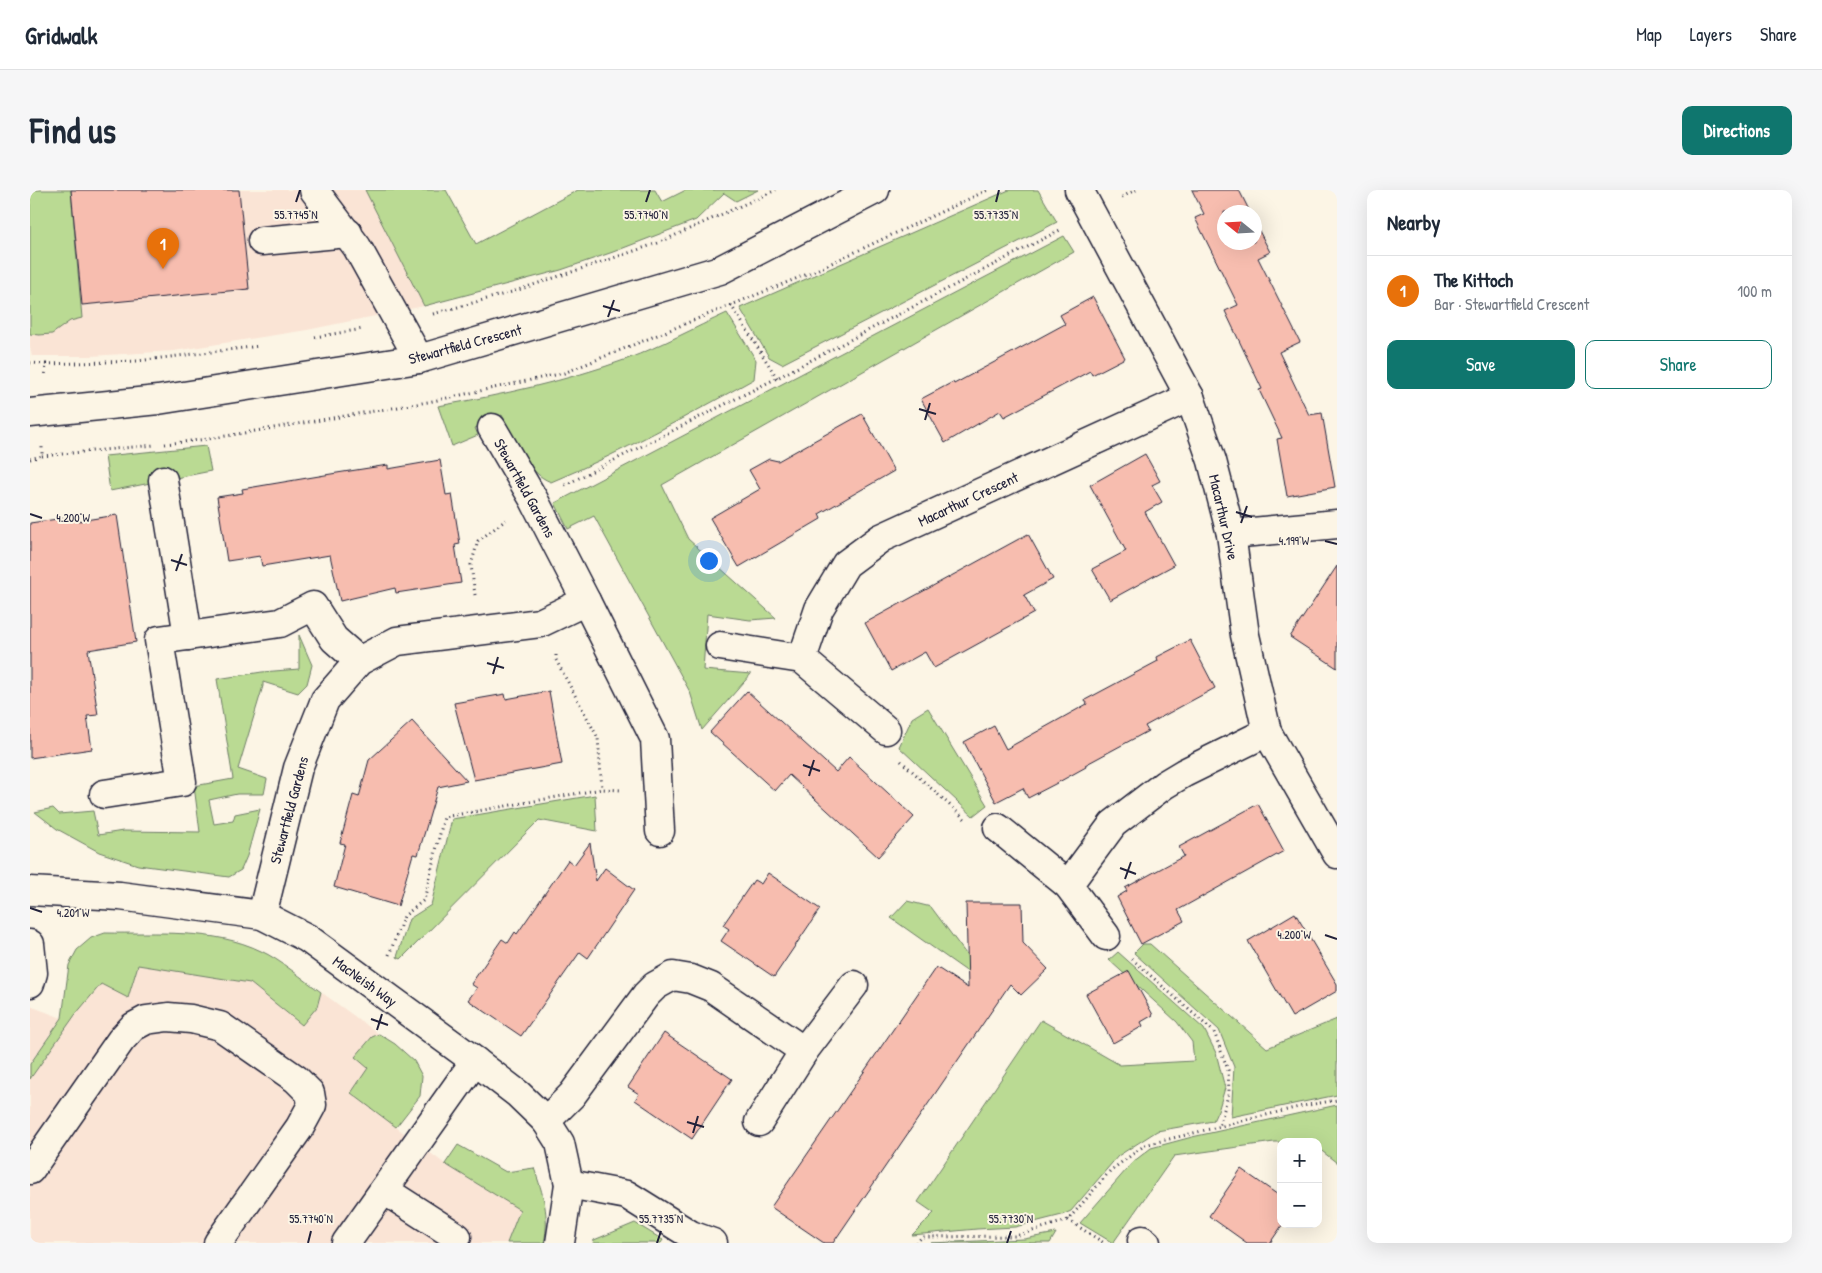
<!DOCTYPE html>
<html lang="en">
<head>
<meta charset="utf-8">
<style>
	:root { --surface:#fff; --page:#f6f6f7; --text:#1f2937; --muted:#747a83; --line:#e0e1e3; --accent:#0f766e }
	body { margin:0; font-family:"Patrick Hand",sans-serif; background:var(--page); color:var(--text) }
	.controls { position:absolute; right:15px; bottom:15px; display:grid; overflow:hidden; border-radius:10px; box-shadow:0 5px 20px #0002 }
	.controls button { width:45px; height:45px; display:grid; place-items:center; padding:0; border:0; border-bottom:1px solid var(--line); background:var(--surface); color:var(--text); font:25px sans-serif }
	.compass { position:absolute; left:1187px; top:15px; width:45px; height:45px; border-radius:50%; background:var(--surface); box-shadow:0 5px 20px #0002; rotate:288deg }
	.you { position:absolute; left:678px; top:370px; width:18px; height:18px; margin:-12px; border:4px solid #fff; border-radius:50%; background:#1a73e8; box-shadow:0 0 0 8px #1a73e833 }
	.badge { display:grid; place-items:center; width:32px; height:32px; border-radius:50%; background:var(--accent); color:#fff; font-size:16px; font-weight:700 }
	.pin { position:absolute; translate:-50% -41px; filter:drop-shadow(0 1px 2px #0008) }
	.pin::after { content:''; position:absolute; top:26px; width:18px; height:15px; background:inherit; clip-path:polygon(0 0,100% 0,50% 100%) }
	.list { margin:0; padding:0; list-style:none }
	h2 { display:flex; justify-content:space-between; align-items:center; height:65px; margin:0; padding:0 20px; font-size:21px }
	h2 small { font-size:16px; font-weight:400; color:var(--muted) }
	.list li { display:grid; grid-template-columns:32px 1fr auto; gap:15px; align-items:center; box-sizing:border-box; height:70px; padding:0 20px; border-top:1px solid var(--line) }
	.list b { display:block; font-size:19px; white-space:nowrap }
	.list p { margin:0; font-size:16px; white-space:nowrap; color:var(--muted) }
	.list em { font-size:16px; font-style:normal; color:var(--muted) }
	.actions { display:flex; gap:10px; padding:15px 20px }
	.actions a { flex:1; padding:11px 0; border:1px solid var(--accent); border-radius:10px; text-align:center; font-size:18px; color:var(--accent) }
	.actions .main { background:var(--accent); color:#fff }
	.map { position:relative; flex:none; width:1307px; height:1053px; overflow:hidden; border-radius:10px }
	header { display:flex; align-items:center; gap:30px; box-sizing:border-box; height:70px; padding:0 25px; background:var(--surface); border-bottom:1px solid var(--line) }
	header strong { font-size:24px }
	nav { display:flex; gap:28px; margin-inline-start:auto; font-size:18px }
	.intro { display:flex; align-items:center; justify-content:space-between; box-sizing:border-box; height:120px; padding:0 30px }
	h1 { margin:0; font-size:35px }
	.button { padding:12px 22px; border-radius:10px; background:var(--accent); color:#fff; font-size:18px; font-weight:700 }
	main { display:flex; gap:30px; padding:0 30px }
	aside { flex:1; background:var(--surface); border-radius:10px; box-shadow:0 5px 20px #0002 }
	.map>svg:first-child { display:block }
</style>
</head>
<body>
<header>
<strong>Gridwalk</strong>
<nav><a>Map</a><a>Layers</a><a>Share</a></nav>
</header>
<div class="intro"><h1>Find us</h1><a class="button">Directions</a></div>
<main>
<div class="map">
<svg width="1307" height="1053" viewBox="0 0 1307 1053">
	<rect width="100%" height="100%" fill="#fcf5e5"/>
	<filter id="ink" filterUnits="userSpaceOnUse"><feTurbulence type="fractalNoise" baseFrequency=".02" numOctaves="2"/><feDisplacementMap in="SourceGraphic" scale="10" xChannelSelector="R" yChannelSelector="G"/><feConvolveMatrix kernelMatrix="1 2 1 2 8 2 1 2 1" color-interpolation-filters="sRGB"/></filter>
	<g filter="url(#ink)">
		<g fill="#fae4d5">
			<polygon points="0,0 335,0 394,116 277,140 144,161 60,166 2,166 0,157"/>
			<polygon points="108,775 220,793 272,835 287,817 291,802 349,844 342,847 325,867 339,878 321,903 415,974 490,1020 477,1053 0,1053 0,889 45,825 71,794 98,808"/>
			<polygon points="0,816 32,828 0,874"/>
		</g>
		<g fill="#bada93" stroke="#6e7e67">
			<polygon points="0,0 41,0 52,128 40,131 22,144 9,145 0,144"/>
			<polygon points="335,0 416,0 446,54 548,0 625,0 632,12 656,0 728,0 706,11 694,3 666,30 583,62 531,80 394,116"/>
			<polygon points="979,0 1008,0 1027,32 752,174 739,167 710,118"/>
			<polygon points="1034,46 1044,62 632,295 658,349 746,428 720,430 677,424 673,480 721,484 672,540 660,502 564,326 538,339 525,313"/>
			<path d="M697 123 726 170 724 189C657 226 591 263 521 292 496 283 483 247 472 225L445 238 448 245 422 256 408 216C472 205 536 191 597 169 631 156 664 138 697 123Z"/>
			<polygon points="176,256 181,281 80,301 75,266"/>
			<polygon points="269,445 282,475 277,494 268,503 233,492 233,496 208,579 237,589 234,604 207,604 179,610 184,634 203,631 205,624 230,619 217,666 211,680 199,687 108,675 69,662 27,639 5,622 23,618 29,624 63,621 68,645 93,641 170,642 164,596 203,589 187,489 232,482 269,479"/>
			<polygon points="898,518 957,615 943,626 869,557 882,528"/>
			<polygon points="565,605 567,641 509,630 371,769 367,767 379,729 401,715 422,629"/>
			<polygon points="877,711 901,717 942,772 942,785 861,728"/>
			<path d="M75 743C125 744 184 738 231 761 249 769 274 790 291 802L287 817 272 835 220 793 108 775 98 808 71 794 45 825 0 889V874L32 828 39 775 47 760 61 748Z"/>
			<polygon points="1113,754 1120,754 1237,858 1307,829 1307,905 1201,927 1204,877 1189,840 1104,763"/>
			<polygon points="1088,762 1174,839 1186,863 1195,898 1189,918 1183,931 1127,941 1088,966 1041,1021 1032,1025 985,1037 947,1039 882,1045 904,1023 888,1012 1011,830 1090,875 1164,871 1162,852 1147,832 1079,770"/>
			<polygon points="349,844 365,854 384,871 392,886 390,906 366,937 321,903 338,878 325,867 342,847"/>
			<polygon points="1307,915 1307,973 1288,958 1288,952 1244,952 1144,966 1083,1053 1050,1033 1103,972 1121,958 1162,947"/>
			<path d="M428 955 476 982 504 978C513 1004 520 1025 514 1053H477L490 1020 415 974Z"/>
			<polygon points="605,1033 633,1050 631,1053 563,1053 564,1050"/>
			<polygon points="1026,1043 1020,1053 901,1053 994,1049"/>
		</g>
		<g fill="#f7bdaf" stroke="#22223b">
			<polygon points="41,0 209,0 219,99 52,115"/>
			<polygon points="1162,0 1209,0 1220,22 1194,22 1194,52 1224,52 1224,31 1240,62 1228,68 1270,152 1249,162 1279,225 1292,223 1305,297 1257,306 1247,249 1252,248 1229,200 1232,199 1195,121 1208,115 1165,28 1174,24"/>
			<polygon points="1063,107 1095,168 1062,185 1060,181 974,227 970,221 915,253 891,209 923,192 924,194 1035,134 1030,125"/>
			<polygon points="832,224 864,281 789,324 791,329 709,377 680,328 730,299 719,280 739,269 748,271"/>
			<polygon points="1115,264 1130,291 1122,295 1132,312 1115,322 1144,375 1080,410 1062,379 1096,361 1060,295"/>
			<polygon points="410,270 416,305 422,304 430,354 425,355 431,393 366,403 365,398 310,411 300,365 232,376 230,366 197,371 187,307 213,303 212,299 307,283 358,275 358,279"/>
			<polygon points="87,325 106,452 58,460 68,525 57,526 62,559 0,568 0,333 48,326 49,331"/>
			<polygon points="998,344 1023,389 994,405 1004,423 904,478 895,462 861,481 835,433"/>
			<polygon points="1307,376 1307,478 1260,447"/>
			<polygon points="1160,450 1185,498 1115,536 1118,541 1055,575 1056,577 1027,593 998,608 993,598 966,612 934,552 964,536 976,559 1057,514 1055,510 1128,471 1127,467"/>
			<polygon points="519,501 532,574 444,590 424,513 475,504 476,509"/>
			<polygon points="717,501 806,582 819,567 884,627 848,667 759,585 745,601 680,542"/>
			<polygon points="382,531 437,591 408,597 388,665 383,664 368,716 304,697 315,654 310,653 323,605 329,607 339,570"/>
			<polygon points="1228,614 1254,661 1148,720 1154,731 1111,754 1087,707 1097,701 1095,698 1154,666 1149,657"/>
			<polygon points="560,653 566,691 575,678 604,700 558,768 550,762 491,846 438,810 447,798 441,794 472,749 478,753 485,742 487,744 538,670 544,675"/>
			<polygon points="738,683 790,719 744,787 691,751 699,739 693,735 724,690 731,694"/>
			<polygon points="936,713 992,713 993,753 1018,779 991,805 980,794 803,1053 794,1053 741,1017 906,777 938,798"/>
			<polygon points="1265,723 1307,794 1307,801 1262,827 1218,751"/>
			<polygon points="1099,781 1123,825 1111,832 1113,836 1083,853 1056,804"/>
			<polygon points="634,843 702,889 662,949 605,910 609,904 598,897"/>
			<polygon points="1211,979 1251,1007 1251,1034 1253,1034 1240,1053 1217,1053 1179,1026"/>
		</g>
		<g fill="none" stroke-linecap="round" stroke-linejoin="round">
			<g stroke="#22223b" stroke-width="31">
				<g id="minor">
					<polyline points="284,0 327,57 389,169"/>
					<polyline points="1049,0 1160,207 1182,271 1201,344 1215,445 1237,542 1307,664"/>
					<polyline points="232,51 318,43"/>
					<polyline points="0,223 128,210 389,169 690,80 845,0"/>
					<polyline points="133,290 158,446"/>
					<polyline points="1201,344 1307,334"/>
					<polyline points="556,411 625,549 630,641"/>
					<polyline points="690,456 772,469"/>
					<polyline points="856,540 772,469 789,419 816,374 851,348 1160,207"/>
					<polyline points="74,604 152,592 129,450 250,433 283,416 304,449 329,471"/>
					<polyline points="968,638 1038,695 1076,746"/>
					<polyline points="1038,695 1083,634 1134,595 1154,583 1237,542"/>
					<polyline points="0,701 90,706 232,725 277,748 445,871 488,904 516,931 530,953 539,994 530,1053"/>
					<polyline points="232,725 268,578 295,510 329,471 367,451 510,433 556,411 504,310 462,238"/>
					<polyline points="0,754 3,783 0,793"/>
					<polyline points="516,931 542,905 616,805 625,796 643,786 661,789 681,797 774,861"/>
					<polyline points="729,932 774,861 824,795"/>
					<polyline points="0,980 91,850 103,837 116,830 138,827 161,829 190,836 266,889 280,903 282,915 270,937 188,1053"/>
					<polyline points="539,994 597,1005 661,1045 683,1053"/>
					<polyline points="354,1000 427,1047"/>
					<polyline points="1112,1050 1116,1053"/>
					<polyline points="316,1053 445,871"/>
				</g>
			</g>
			<g stroke="#22223b" stroke-width="3" stroke-dasharray="1 4" stroke-linecap="butt">
				<polyline points="1092,7 1106,0"/>
				<polyline points="701,115 747,188"/>
				<polyline points="403,124 482,102 628,53 746,0"/>
				<polyline points="285,147 333,139"/>
				<polyline points="0,173 16,174 15,187"/>
				<polyline points="16,174 107,171 230,156"/>
				<polyline points="135,254 178,249 398,212 534,183 780,83 958,0"/>
				<polyline points="12,266 124,255"/>
				<polyline points="0,269 12,266 12,256"/>
				<polyline points="535,295 747,188 1032,39"/>
				<polyline points="445,405 441,375 448,351 476,330"/>
				<polyline points="526,465 526,470 568,548 572,599"/>
				<polyline points="871,571 935,629"/>
				<polyline points="359,765 374,726 394,710 414,627 572,599 592,600"/>
				<polyline points="1102,769 1184,842 1198,880 1199,902 1189,937"/>
				<polyline points="1038,1030 1074,1053"/>
				<polyline points="886,1053 892,1047 986,1046 1038,1030 1080,981 1115,955 1273,916 1307,910"/>
			</g>
			<use href="#minor" stroke="#fcf5e5" stroke-width="28"/>
		</g>
	</g>
	<path fill="none" stroke="#22223b" stroke-width="2" d="M266 12 270 0M616 12 620 0M966 12 969 0M573 116 590 121M578 127 584 110M889 219 906 224M895 230 900 213M1206 322 1222 327M0 324 12 328M1211 333 1217 316M1295 351 1307 354M141 370 157 375M146 381 152 364M457 473 474 478M463 484 468 467M773 575 790 581M779 586 784 570M1090 678 1106 684M1095 689 1101 672M0 718 12 722M1295 745 1307 749M341 829 358 835M347 840 352 824M657 932 674 937M663 943 668 926M278 1053 281 1041M627 1053 631 1041M977 1053 981 1041"/>
	<g text-anchor="middle" dominant-baseline="central" stroke-width="4" stroke-linejoin="round" paint-order="stroke">
		<g font-size="15" fill="#22223b" stroke="#fcf5e5">
			<text transform="translate(435 154) rotate(-15)">Stewartfield Crescent</text>
			<text transform="translate(495 298) rotate(61)">Stewartfield Gardens</text>
			<text transform="translate(938 309) rotate(-25)">Macarthur Crescent</text>
			<text transform="translate(1194 327) rotate(77)">Macarthur Drive</text>
			<text transform="translate(259 620) rotate(-75)">Stewartfield Gardens</text>
			<text transform="translate(335 791) rotate(36)">MacNeish Way</text>
		</g>
	</g>
	<g font-size="12" text-anchor="middle" fill="#22223b" stroke="#fcf5e5" stroke-width="4" stroke-linejoin="round" paint-order="stroke">
		<text x="266" y="29">55.7745°N</text>
		<text x="616" y="29">55.7740°N</text>
		<text x="966" y="29">55.7735°N</text>
		<text x="43" y="332">4.200°W</text>
		<text x="1264" y="355">4.199°W</text>
		<text x="43" y="727">4.201°W</text>
		<text x="1264" y="749">4.200°W</text>
		<text x="281" y="1033">55.7740°N</text>
		<text x="631" y="1033">55.7735°N</text>
		<text x="981" y="1033">55.7730°N</text>
	</g>
</svg>
<div class="controls">
<button>+</button>
<button>−</button>
</div>
<svg class="compass" viewBox="-18 -18 36 36"><path d="M0-13l5 13h-10z" fill="#e53935"/><path d="M0 13l5-13h-10z" fill="#747a83"/></svg>
<div class="you"></div>
<div class="pin badge" style="left:133px;top:79px;background:#e8710a">1</div>
</div>
<aside>
<h2>Nearby<small></small></h2>
<ul class="list">
<li><span class="badge" style="background:#e8710a">1</span><div><b>The Kittoch</b><p>Bar · Stewartfield Crescent</p></div><em>100 m</em></li>
</ul>
<div class="actions"><a class="main">Save</a><a>Share</a></div>
</aside>
</main>
</body>
</html>
